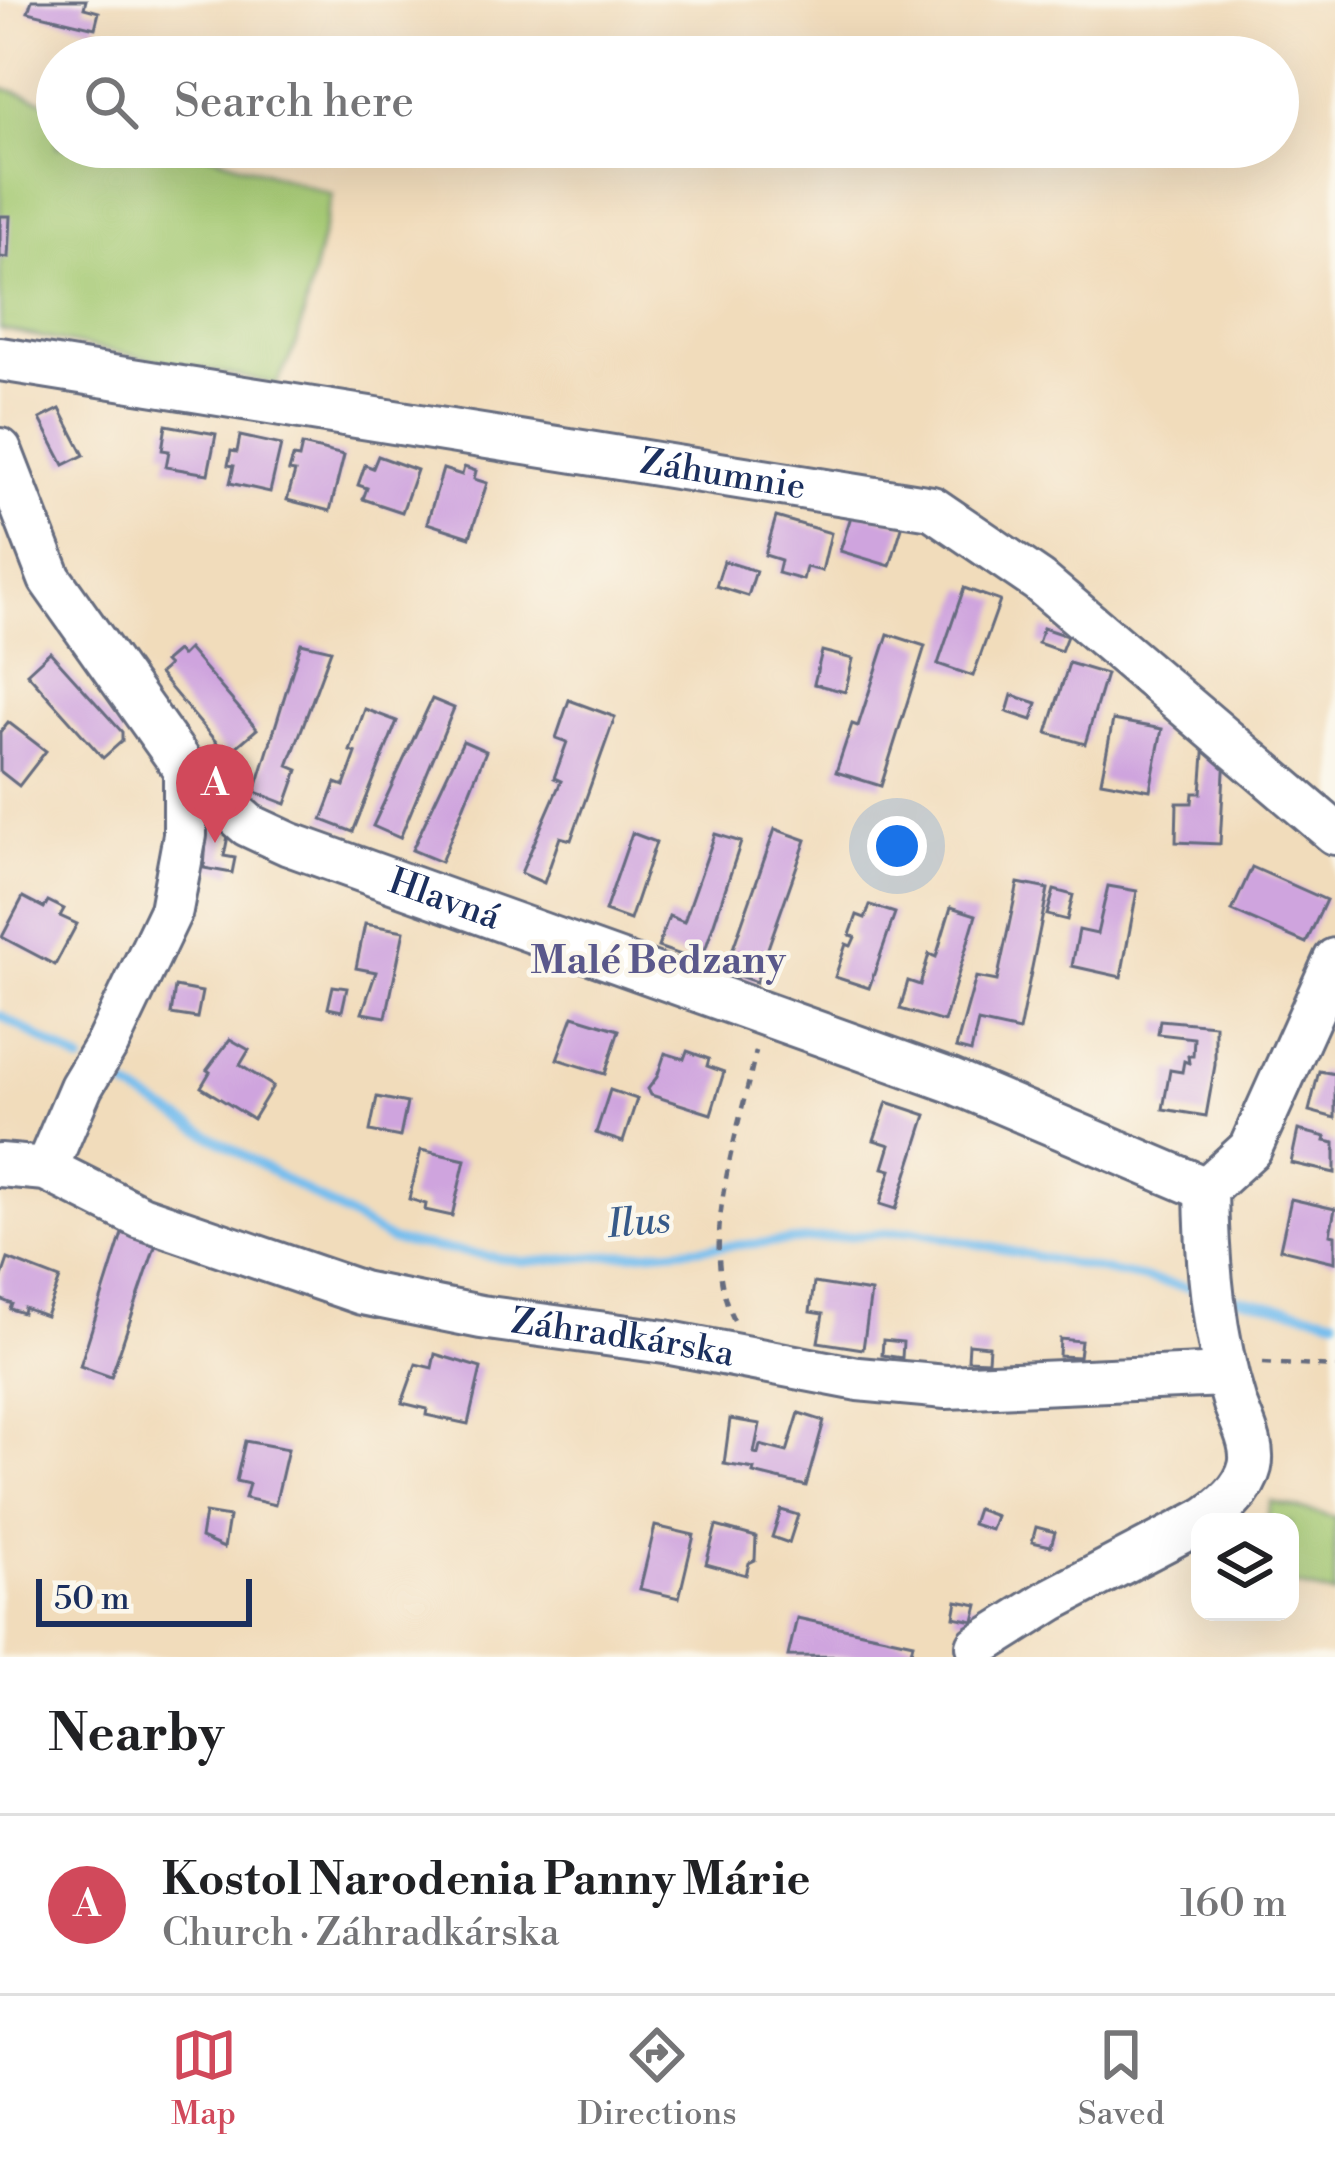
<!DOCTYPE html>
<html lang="en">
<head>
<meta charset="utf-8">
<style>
	:root { --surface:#fff; --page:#f2f2f2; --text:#202124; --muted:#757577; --line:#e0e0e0; --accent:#d1495b }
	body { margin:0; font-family:"Libre Bodoni",serif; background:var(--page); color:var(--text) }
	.controls { position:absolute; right:36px; bottom:36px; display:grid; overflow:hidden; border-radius:24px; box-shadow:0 12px 48px #0002 }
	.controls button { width:108px; height:108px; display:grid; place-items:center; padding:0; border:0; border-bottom:3px solid var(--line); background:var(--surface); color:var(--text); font:60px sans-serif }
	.scale { position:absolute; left:36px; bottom:30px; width:216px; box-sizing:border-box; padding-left:12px; border:6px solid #1b2f5e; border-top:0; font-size:33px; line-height:42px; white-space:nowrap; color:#1b2f5e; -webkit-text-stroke:9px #fbf7ec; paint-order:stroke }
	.you { position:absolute; left:897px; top:846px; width:42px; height:42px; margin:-30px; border:9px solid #fff; border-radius:50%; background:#1a73e8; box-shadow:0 0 0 18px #1a73e833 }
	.badge { display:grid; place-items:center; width:78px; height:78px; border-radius:50%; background:var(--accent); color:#fff; font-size:39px; font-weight:700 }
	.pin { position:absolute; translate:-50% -99px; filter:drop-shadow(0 3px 6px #0008) }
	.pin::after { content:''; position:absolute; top:63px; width:42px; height:36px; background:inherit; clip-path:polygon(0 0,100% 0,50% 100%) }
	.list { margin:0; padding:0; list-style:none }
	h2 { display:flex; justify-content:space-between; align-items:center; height:156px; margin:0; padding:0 48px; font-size:51px }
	h2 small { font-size:39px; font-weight:400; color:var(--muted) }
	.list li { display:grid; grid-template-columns:78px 1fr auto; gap:36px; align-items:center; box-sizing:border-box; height:180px; padding:0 48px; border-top:3px solid var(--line) }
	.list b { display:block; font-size:45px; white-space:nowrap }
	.list p { margin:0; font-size:39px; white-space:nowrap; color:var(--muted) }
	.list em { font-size:39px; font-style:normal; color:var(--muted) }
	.icon { flex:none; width:66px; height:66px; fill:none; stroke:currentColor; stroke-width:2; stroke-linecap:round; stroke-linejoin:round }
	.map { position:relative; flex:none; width:1335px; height:1657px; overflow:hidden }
	.search { position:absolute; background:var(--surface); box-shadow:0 12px 48px #0002; left:36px; right:36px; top:36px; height:132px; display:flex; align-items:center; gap:30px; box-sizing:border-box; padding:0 42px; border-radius:66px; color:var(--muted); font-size:45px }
	.sheet { height:336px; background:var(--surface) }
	nav { display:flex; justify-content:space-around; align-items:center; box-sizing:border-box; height:168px; border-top:3px solid var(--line); background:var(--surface); font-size:33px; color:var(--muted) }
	nav a { display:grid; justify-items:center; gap:6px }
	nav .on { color:var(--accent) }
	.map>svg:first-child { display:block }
</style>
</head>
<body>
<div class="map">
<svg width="1335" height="1657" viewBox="0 0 1335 1657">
	<rect width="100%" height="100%" fill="#fbf7ec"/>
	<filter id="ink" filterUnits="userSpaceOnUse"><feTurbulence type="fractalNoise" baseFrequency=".00833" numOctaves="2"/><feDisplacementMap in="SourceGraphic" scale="24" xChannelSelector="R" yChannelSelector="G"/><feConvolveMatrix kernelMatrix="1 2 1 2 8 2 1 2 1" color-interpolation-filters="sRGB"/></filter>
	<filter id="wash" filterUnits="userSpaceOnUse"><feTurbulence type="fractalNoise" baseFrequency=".004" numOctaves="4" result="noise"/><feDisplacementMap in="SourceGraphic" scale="48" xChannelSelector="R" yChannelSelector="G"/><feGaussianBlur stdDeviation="2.7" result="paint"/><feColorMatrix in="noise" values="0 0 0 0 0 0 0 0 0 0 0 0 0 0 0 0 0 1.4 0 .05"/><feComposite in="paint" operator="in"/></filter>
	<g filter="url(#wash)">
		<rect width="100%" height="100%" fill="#f1dcbb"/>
		<g fill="#a5c973" stroke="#607c68" stroke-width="3">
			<polygon points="0,87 57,105 57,147 187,147 332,194 297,343 277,384 0,329"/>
			<polygon points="1271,1502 1335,1517 1335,1595 1290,1584 1290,1522 1266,1522"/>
		</g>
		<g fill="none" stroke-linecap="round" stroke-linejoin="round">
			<g stroke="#77beee" stroke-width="9">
				<polyline points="0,1015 81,1062"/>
				<polyline points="101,1073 392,1241 526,1262 913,1231 1200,1290"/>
				<polyline points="1223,1295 1335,1318"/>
			</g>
		</g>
		<g id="blocks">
			<g fill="#cfa4de">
				<polygon points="32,0 86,0 84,8 99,12 95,28 28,12"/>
				<polygon points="0,216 10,216 8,258 0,257"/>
				<polygon points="60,409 84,455 64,465 40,419"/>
				<polygon points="166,425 216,434 208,474 166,467 169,451 162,450"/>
				<polygon points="240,436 281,445 270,492 230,483 234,466 228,465 231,451 237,452"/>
				<polygon points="302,445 344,455 330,511 287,500 295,472 289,471 293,457 299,458"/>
				<polygon points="378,456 417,470 402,512 363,499 367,488 358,485 365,465 373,468"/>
				<polygon points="464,467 476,471 474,479 487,483 470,537 427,523 443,469 462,475"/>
				<polygon points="853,510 903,524 890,566 840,551"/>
				<polygon points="776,517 831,533 822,571 806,567 803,580 778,573 781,560 765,555"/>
				<polygon points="724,561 756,571 748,596 716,586"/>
				<polygon points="964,588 1000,601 973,676 938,664"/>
				<polygon points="1043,628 1067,636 1061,651 1038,643"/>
				<polygon points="888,634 925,646 881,786 836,772 852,724 858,726"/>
				<polygon points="301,643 331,650 288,766 298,770 286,804 255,792"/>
				<polygon points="188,649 257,729 227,755 159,674 168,666 164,662 177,651 181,656"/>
				<polygon points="822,651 853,659 845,692 814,684"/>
				<polygon points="50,652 122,732 122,741 103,758 27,673"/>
				<polygon points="1069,663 1106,674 1085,744 1047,733"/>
				<polygon points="1012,695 1037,703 1032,720 1007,712"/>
				<polygon points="432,699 454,708 400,838 373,826"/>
				<polygon points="569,700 615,717 571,840 560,837 544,883 521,873 561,781 554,778 567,742 556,738"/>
				<polygon points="365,709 397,721 353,832 322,820 336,783 344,786 356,753 350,751"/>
				<polygon points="1113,720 1162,729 1150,790 1101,781"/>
				<polygon points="8,722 46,751 19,786 0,771 0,732"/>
				<polygon points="463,741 486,751 441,862 412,850"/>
				<polygon points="1205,741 1225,754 1220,844 1176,842 1177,803 1192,803 1193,793 1201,793"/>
				<polygon points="207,827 229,831 224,856 235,858 232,873 204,868"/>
				<polygon points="775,829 806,840 756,982 725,971"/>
				<polygon points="632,833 656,842 630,920 605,911"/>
				<polygon points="715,834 741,842 701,962 658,947 669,916 684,922"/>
				<polygon points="1252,867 1326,900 1306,943 1232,911"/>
				<polygon points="1018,883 1048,889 1019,1031 978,1022 971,1052 956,1048 976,977 997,981"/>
				<polygon points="1108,886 1137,891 1121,977 1072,966 1079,930 1097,934"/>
				<polygon points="1054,890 1073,895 1067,920 1047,915"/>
				<polygon points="23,897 44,908 48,901 64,909 60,916 77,924 55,965 2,937"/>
				<polygon points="870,905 895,913 869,988 835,977 846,944 851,946 855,937 850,935 857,915 865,918"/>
				<polygon points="951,907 976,915 944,1022 900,1009 908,981 920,985 929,954 936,957"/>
				<polygon points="365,924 404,931 386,1017 362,1013 376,972 356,968"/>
				<polygon points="333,986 347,988 342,1011 328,1008"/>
				<polygon points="175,987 202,992 197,1018 171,1014"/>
				<polygon points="573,1016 619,1030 605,1074 557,1059"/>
				<polygon points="1160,1020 1215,1025 1215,1065 1206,1116 1163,1109 1170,1070 1182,1072 1184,1061 1189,1063 1188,1056 1193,1056 1194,1038 1158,1034"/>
				<polygon points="230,1039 249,1050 240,1065 273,1086 253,1119 201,1087 210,1072 207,1070"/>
				<polygon points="687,1051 709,1059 707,1066 724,1072 711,1114 651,1095 648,1089 657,1077 665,1053 684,1059"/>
				<polygon points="1319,1071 1335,1074 1335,1118 1309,1111"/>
				<polygon points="610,1090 637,1099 623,1142 596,1133"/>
				<polygon points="377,1097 407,1103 400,1137 370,1131"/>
				<polygon points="887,1102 926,1115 896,1209 880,1204 891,1170 883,1168 890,1145 874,1140"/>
				<polygon points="1298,1130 1326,1137 1325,1141 1335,1143 1335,1173 1291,1163"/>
				<polygon points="421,1150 465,1160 452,1216 425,1210 426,1204 409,1199"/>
				<polygon points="1291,1199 1335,1209 1330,1234 1335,1235 1335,1262 1280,1249"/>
				<polygon points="124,1227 158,1238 111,1377 80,1366"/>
				<polygon points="8,1259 60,1279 46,1316 24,1308 23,1313 10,1309 12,1304 0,1299 0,1282"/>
				<polygon points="814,1283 871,1292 863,1349 818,1342 823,1314 810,1312"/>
				<polygon points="1060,1339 1081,1341 1079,1357 1059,1356"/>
				<polygon points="883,1340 903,1342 902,1358 882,1355"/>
				<polygon points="969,1344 989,1346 988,1361 968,1360"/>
				<polygon points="435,1354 481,1368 468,1424 426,1415 427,1409 402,1403 416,1364 432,1368"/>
				<polygon points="799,1413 824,1421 806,1486 753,1473 754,1469 724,1464 730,1419 760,1424 754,1453 758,1454 760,1445 787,1452"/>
				<polygon points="245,1441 288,1449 275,1505 245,1498 249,1484 236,1481"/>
				<polygon points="977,1509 996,1516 991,1530 972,1524"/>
				<polygon points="781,1510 798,1515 789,1543 772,1537"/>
				<polygon points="205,1513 229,1517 224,1548 201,1538"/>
				<polygon points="655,1526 694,1535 679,1598 640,1589"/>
				<polygon points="716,1526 756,1537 755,1560 749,1563 746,1575 706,1564"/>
				<polygon points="1036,1527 1055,1532 1051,1546 1032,1542"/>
				<polygon points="957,1601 978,1605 974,1621 954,1617"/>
				<polygon points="797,1618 913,1643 910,1657 788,1656"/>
			</g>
		</g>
	</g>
	<g filter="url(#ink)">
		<use href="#blocks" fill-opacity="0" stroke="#666c7f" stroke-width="3"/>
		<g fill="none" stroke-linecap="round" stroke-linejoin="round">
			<g stroke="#666c7f" stroke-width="48">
				<g id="minor">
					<path id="s1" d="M0 359 932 508 1039 581 1335 833"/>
					<path id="s2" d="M0 450 50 579 185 769 248 825 289 844 949 1080 1206 1189"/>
					<path id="s3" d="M0 1165 46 1169 141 1217 362 1293 481 1317 665 1342 858 1379 946 1387 1226 1375"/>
					<polyline points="46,1169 81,1087 108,1042 171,910 185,835 185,769"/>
					<polyline points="1206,1189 1250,1149 1335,960"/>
					<path d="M1201 1522C1222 1509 1244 1492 1250 1467 1255 1447 1242 1423 1235 1404 1213 1335 1207 1261 1206 1189"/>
					<polyline points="978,1646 1051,1600 1200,1522"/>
				</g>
			</g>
			<g stroke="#666c7f" stroke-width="4.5" stroke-dasharray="9 9" stroke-linecap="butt">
				<path d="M734 1320C696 1246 739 1130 756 1051"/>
				<polyline points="1263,1363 1335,1367"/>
			</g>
			<use href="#minor" stroke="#fff" stroke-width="42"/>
		</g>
	</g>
	<g text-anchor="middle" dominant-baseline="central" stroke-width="9" stroke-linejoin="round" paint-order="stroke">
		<g font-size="36" fill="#1b2f5e" stroke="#fbf7ec">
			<text stroke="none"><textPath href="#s1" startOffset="732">Záhumnie</textPath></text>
			<text stroke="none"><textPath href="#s2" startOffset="666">Hlavná</textPath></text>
			<text stroke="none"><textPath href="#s3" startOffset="651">Záhradkárska</textPath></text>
		</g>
		<g font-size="39" font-weight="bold" fill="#5a588b" stroke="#fbf7ec">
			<text x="658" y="961">Malé Bedzany</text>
		</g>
		<g font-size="39" font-style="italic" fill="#375a89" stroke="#fbf7ec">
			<text transform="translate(639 1223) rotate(-5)">Ilus</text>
		</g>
	</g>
</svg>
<div class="controls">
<button><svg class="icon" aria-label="layers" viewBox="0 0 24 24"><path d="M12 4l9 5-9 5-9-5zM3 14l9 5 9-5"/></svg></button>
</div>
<div class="scale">50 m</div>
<div class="you"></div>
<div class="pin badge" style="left:215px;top:843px">A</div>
<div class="search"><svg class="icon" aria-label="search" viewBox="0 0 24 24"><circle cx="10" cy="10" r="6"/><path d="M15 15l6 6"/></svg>Search here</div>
</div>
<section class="sheet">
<h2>Nearby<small></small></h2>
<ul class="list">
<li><span class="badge">A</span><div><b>Kostol Narodenia Panny Márie</b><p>Church · Záhradkárska</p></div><em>160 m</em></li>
</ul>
</section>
<nav>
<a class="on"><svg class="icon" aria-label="map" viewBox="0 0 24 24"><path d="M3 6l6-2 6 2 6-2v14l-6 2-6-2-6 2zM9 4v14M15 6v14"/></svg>Map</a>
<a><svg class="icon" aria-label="directions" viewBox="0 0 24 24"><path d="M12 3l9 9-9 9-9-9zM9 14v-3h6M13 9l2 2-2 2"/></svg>Directions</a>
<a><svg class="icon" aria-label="saved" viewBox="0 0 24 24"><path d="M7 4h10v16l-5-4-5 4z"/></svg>Saved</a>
</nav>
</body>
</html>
